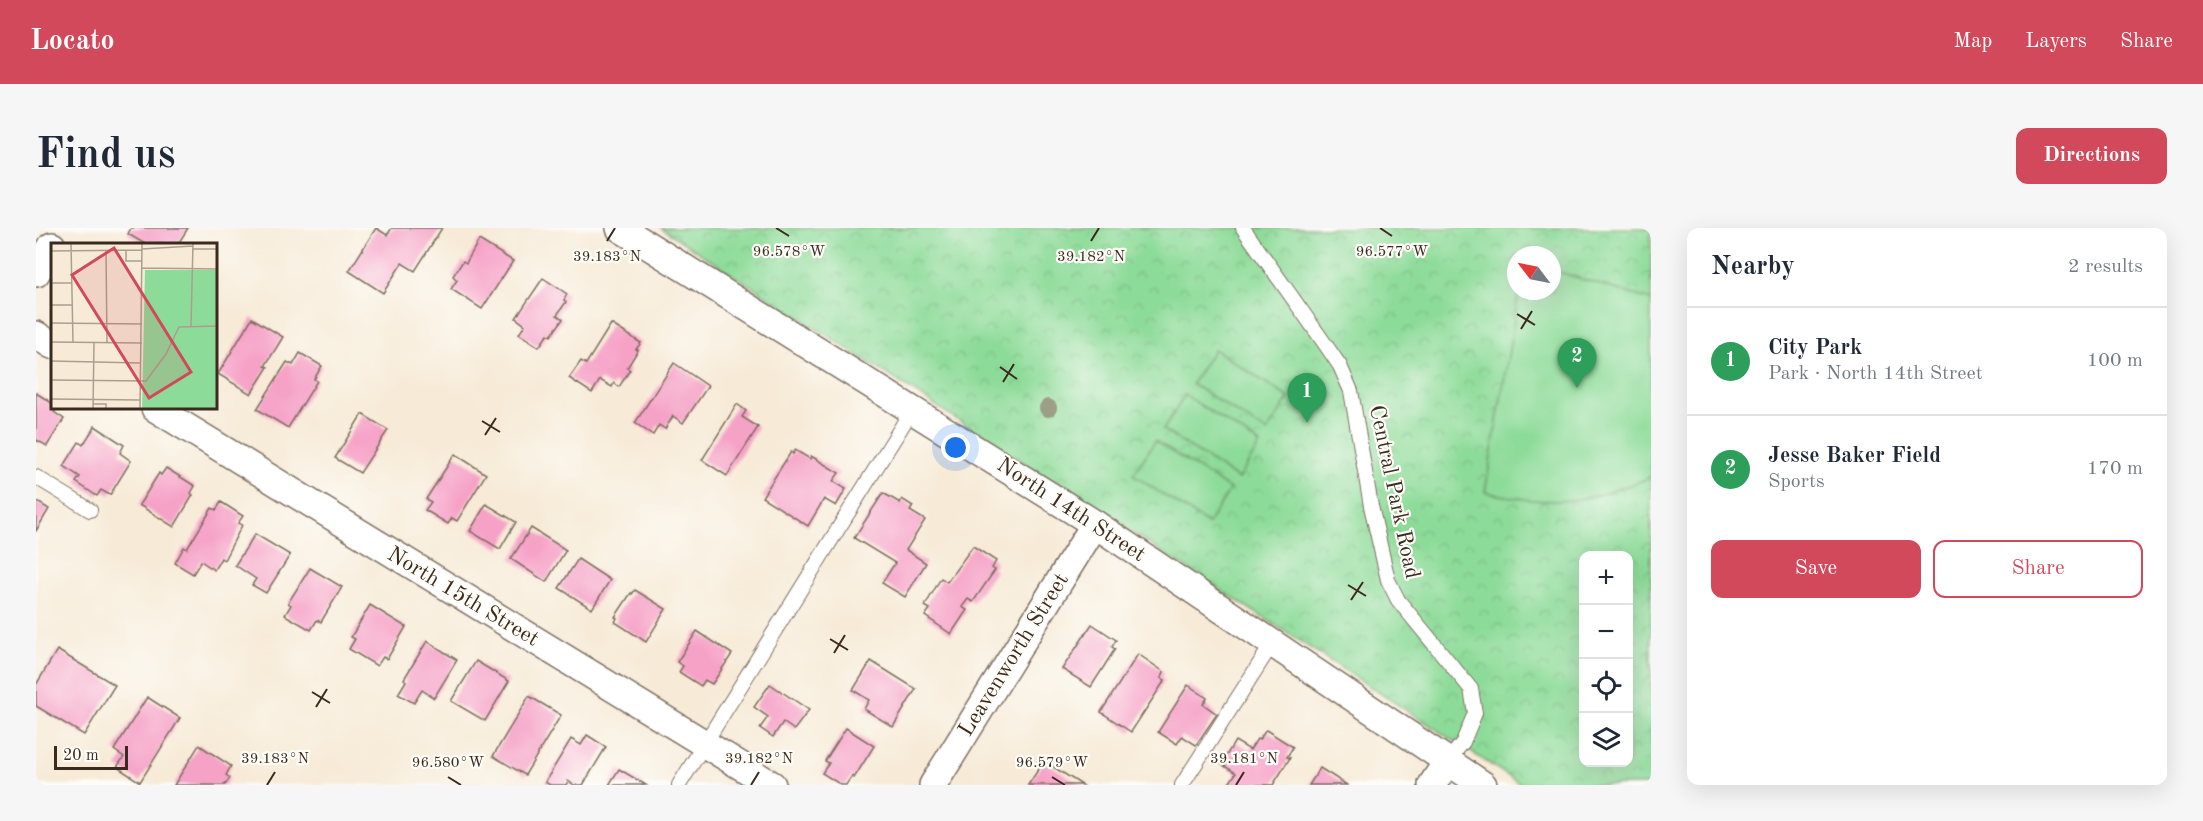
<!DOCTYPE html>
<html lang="en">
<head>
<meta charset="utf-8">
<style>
	:root { --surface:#fff; --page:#f6f6f7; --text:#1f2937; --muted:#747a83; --line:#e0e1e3; --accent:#d1495b }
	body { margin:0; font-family:"Old Standard TT",serif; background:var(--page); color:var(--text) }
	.controls { position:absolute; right:18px; bottom:18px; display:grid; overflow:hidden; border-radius:12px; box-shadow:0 6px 24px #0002 }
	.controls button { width:54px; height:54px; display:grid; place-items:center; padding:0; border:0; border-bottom:2px solid var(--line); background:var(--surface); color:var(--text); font:30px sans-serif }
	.compass { position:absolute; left:1471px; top:18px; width:54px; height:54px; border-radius:50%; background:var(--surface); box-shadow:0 6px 24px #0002; rotate:302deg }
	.scale { position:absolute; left:18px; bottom:15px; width:74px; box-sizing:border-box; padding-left:6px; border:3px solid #3b2a1e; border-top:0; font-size:16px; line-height:21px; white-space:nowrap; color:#3b2a1e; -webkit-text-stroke:4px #fdfcf7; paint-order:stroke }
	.you { position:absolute; left:920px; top:220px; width:21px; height:21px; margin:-15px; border:4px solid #fff; border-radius:50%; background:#1a73e8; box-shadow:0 0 0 9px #1a73e833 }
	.badge { display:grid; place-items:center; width:39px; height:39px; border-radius:50%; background:var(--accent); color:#fff; font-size:20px; font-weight:700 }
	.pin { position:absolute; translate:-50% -50px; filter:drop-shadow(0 2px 3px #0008) }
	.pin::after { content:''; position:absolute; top:32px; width:21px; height:18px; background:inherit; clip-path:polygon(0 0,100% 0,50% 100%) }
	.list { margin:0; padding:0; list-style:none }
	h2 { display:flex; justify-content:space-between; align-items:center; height:78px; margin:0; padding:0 24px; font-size:26px }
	h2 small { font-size:20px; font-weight:400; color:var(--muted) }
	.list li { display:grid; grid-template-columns:39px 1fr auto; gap:18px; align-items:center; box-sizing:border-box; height:108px; padding:0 24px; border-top:2px solid var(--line) }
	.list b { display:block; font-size:22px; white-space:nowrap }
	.list p { margin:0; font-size:20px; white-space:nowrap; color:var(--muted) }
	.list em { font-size:20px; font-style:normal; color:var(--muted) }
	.actions { display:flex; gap:12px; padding:18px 24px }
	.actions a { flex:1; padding:14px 0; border:2px solid var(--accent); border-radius:12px; text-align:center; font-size:21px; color:var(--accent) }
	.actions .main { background:var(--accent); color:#fff }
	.icon { flex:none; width:33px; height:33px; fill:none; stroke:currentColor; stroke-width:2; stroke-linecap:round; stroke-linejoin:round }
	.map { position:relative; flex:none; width:1615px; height:557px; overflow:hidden; border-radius:12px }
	header { display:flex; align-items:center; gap:36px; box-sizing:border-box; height:84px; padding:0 30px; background:var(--accent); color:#fff }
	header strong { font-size:28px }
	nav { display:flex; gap:33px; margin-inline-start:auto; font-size:21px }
	.intro { display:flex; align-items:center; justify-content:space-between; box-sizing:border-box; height:144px; padding:0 36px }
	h1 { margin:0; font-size:42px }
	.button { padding:15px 27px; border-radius:12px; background:var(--accent); color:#fff; font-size:21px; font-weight:700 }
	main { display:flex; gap:36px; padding:0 36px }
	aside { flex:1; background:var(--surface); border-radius:12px; box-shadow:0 6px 24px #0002 }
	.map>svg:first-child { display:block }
</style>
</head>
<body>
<header>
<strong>Locato</strong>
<nav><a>Map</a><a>Layers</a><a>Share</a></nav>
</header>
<div class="intro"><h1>Find us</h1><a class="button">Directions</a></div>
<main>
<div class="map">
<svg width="1615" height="557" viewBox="0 0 1615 557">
	<defs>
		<pattern id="park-crowns" width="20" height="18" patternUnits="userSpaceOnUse" patternTransform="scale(1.5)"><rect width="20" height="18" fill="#8ddb99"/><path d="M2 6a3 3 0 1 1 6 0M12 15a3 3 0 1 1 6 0" fill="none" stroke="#7bbc83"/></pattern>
	</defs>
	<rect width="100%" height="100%" fill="#fdfcf7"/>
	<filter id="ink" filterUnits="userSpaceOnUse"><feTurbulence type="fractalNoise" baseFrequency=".0167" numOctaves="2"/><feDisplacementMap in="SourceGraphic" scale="12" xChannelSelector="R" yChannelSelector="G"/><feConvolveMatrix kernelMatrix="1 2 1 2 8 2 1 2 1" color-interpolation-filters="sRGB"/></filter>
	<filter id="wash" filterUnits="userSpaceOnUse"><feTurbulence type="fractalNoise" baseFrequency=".008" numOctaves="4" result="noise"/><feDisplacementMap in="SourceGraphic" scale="24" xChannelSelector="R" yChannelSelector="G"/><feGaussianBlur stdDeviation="1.35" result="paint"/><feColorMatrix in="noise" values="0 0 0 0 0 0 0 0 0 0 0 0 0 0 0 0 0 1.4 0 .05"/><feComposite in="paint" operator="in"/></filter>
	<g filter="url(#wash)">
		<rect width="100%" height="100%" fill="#f7ebd8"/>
		<path fill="url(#park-crowns)" stroke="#64825c" stroke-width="1.5" fill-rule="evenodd" d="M625 0H1615V557H1486ZM1480 27H1516V63H1480ZM1548 328H1592V534H1548Z"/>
		<g fill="#8ddb99" stroke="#64825c" stroke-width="1.5">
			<path d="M1516 42 1615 72V249C1586 260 1555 272 1524 273 1499 274 1473 269 1449 264L1483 63H1516Z"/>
			<polygon points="1178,121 1253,170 1231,204 1156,156"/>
			<polygon points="1149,167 1224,216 1202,251 1127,202"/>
			<polygon points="1119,213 1194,261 1172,296 1097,247"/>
		</g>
		<g id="blocks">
			<g fill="#f6a2c7">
				<polygon points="95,0 152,0 142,16 109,16 92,6"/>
				<polygon points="340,0 351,7 356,0 406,0 379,43 366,35 347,65 313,43"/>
				<polygon points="443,12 477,33 446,81 415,61 421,52 417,48 427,33 430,35"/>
				<polygon points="507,50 531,66 528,72 530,74 521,87 527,91 515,108 512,106 503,119 483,106 489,97 480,90"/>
				<polygon points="216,90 247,109 229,138 232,139 215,166 182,146"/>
				<polygon points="575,96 605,115 600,121 602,122 591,140 594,142 583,159 578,155 576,159 564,152 556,165 533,150 545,133 550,136"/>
				<polygon points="264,125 286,138 278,151 281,153 252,200 221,181 251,134 257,137"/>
				<polygon points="638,135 672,158 647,195 637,188 629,201 623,197 617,207 599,195"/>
				<polygon points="0,165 16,175 16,180 21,180 18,184 28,191 11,218 1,212 0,215"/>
				<polygon points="701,176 710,183 706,189 722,199 691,248 666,232"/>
				<polygon points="326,186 352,202 324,245 299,230"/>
				<polygon points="59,198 88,217 84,225 95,233 74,267 65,262 61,268 40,254 44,249 28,238 43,214 47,217"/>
				<polygon points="759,222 774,231 775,228 803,245 797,253 810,261 800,278 788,271 772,298 726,269 755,224 757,226"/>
				<polygon points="419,226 450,246 421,293 416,290 412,296 389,282 395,274 390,271"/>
				<polygon points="130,240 159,258 155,265 157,267 138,299 103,277 123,245 125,247"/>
				<polygon points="847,265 864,275 866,271 877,278 874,283 889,292 870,322 890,335 869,369 846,355 859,335 818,310"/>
				<polygon points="0,273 13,281 0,303"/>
				<polygon points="185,274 207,288 202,295 206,297 188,332 185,330 178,342 165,333 157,346 139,335 148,319 151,321 176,280 180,282"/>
				<polygon points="450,276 480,294 464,321 434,303"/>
				<polygon points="495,300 530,322 510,354 475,331"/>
				<polygon points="219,306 254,327 230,365 216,357 220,351 199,337"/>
				<polygon points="937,318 960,333 956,340 959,342 937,374 932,371 926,379 931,382 915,406 889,388 894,381 889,378 905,350 911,354"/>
				<polygon points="542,331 574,352 556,381 523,360"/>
				<polygon points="274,340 306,359 285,394 281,392 275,402 249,387 255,377 252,375"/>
				<polygon points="599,362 630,381 610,414 579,394 581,390 579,389 595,365 596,366"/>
				<polygon points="334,377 370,399 351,431 347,429 341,438 313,421 319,411 315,409"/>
				<polygon points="1056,396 1080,412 1076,419 1079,421 1055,459 1026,441"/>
				<polygon points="661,403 696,426 676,456 669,452 665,458 643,444 647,438 641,434"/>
				<polygon points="391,413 421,432 398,470 386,462 378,475 362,466 370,453 368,451"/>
				<polygon points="21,422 79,457 48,507 0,478 0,457"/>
				<polygon points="1102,426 1128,444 1125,450 1129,452 1095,504 1065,484"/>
				<polygon points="440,433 473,453 449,493 415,473"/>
				<polygon points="835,433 880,461 857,499 828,481 833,472 817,462"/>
				<polygon points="734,456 773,482 758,502 747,494 737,509 724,500 732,489 718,479"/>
				<polygon points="1152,457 1171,470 1167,476 1181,486 1160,517 1146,508 1141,516 1122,504"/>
				<polygon points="493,468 525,487 489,547 457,528"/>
				<polygon points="111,469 144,490 104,554 81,539 88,529 78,522"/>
				<polygon points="810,500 838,518 818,550 816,548 810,557 805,557 786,545 793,535 789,533"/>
				<polygon points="1230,502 1257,519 1251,529 1254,530 1237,557 1192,557 1200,545 1185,536 1199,513 1214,522 1221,511 1223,512"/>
				<polygon points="551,507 570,519 547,557 538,557 532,553 530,557 514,557 509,554 535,511 545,517"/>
				<polygon points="163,517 195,538 190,547 194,550 189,557 138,557"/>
				<polygon points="1008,533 1046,557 992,557"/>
				<polygon points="1284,540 1311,557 1273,557"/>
				<polygon points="583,541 610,557 573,557"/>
			</g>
		</g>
	</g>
	<g filter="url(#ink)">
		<use href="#blocks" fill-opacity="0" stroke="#7d6e5f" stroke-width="1.5"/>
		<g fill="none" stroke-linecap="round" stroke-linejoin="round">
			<g stroke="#7d6e5f" stroke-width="16">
				<g id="lane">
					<polyline points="1207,0 1287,113 1304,138 1315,163 1335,278 1352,352 1362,372 1435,461 1439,485 1427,514 1411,534"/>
					<polyline points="0,249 54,282"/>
					<polyline points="643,557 876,182"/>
					<polyline points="1146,557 1236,416"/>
				</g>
			</g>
			<g stroke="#7d6e5f" stroke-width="30">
				<g id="street">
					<polyline points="584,0 1059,296 1447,557"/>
					<polyline points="0,45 16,18"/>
					<polyline points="0,107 16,117"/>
					<polyline points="119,180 736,557"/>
					<polyline points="897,557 1059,296"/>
					<polyline points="1396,557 1411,534"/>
				</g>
			</g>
			<use href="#lane" stroke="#fff" stroke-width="14"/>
			<use href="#street" stroke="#fff" stroke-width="27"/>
		</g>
		<circle fill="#9d9e86" cx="1012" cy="180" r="9"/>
	</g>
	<path fill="none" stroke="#3b2a1e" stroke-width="2" d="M740 0 753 8M1344 0 1356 8M571 13 579 0M1055 13 1063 0M1481 86 1499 97M1485 101 1496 83M964 139 981 151M967 154 978 136M446 193 464 204M449 207 460 190M1312 357 1330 368M1315 372 1327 354M794 411 812 422M798 425 809 407M276 464 294 475M280 479 291 461M412 549 425 557M1016 549 1029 557M231 557 239 544M715 557 723 544M1200 557 1208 544"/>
	<g text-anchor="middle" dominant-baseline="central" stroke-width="4.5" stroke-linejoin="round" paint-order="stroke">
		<g font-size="22" fill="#3b2a1e" stroke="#fdfcf7">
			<text transform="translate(1358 264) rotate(78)">Central Park Road</text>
			<text transform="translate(1035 282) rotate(33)">North 14th Street</text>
			<text transform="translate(427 369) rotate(31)">North 15th Street</text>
			<text transform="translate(978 427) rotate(-58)">Leavenworth Street</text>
		</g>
	</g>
	<g transform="translate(15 15)">
		<rect width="166" height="166" fill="#f7ebd8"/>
		<path d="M94 27H166V166H91Z" fill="#8ddb99"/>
		<path d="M163 39H166V73L158 70ZM135 49 133 69H114L119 54ZM154 114H166V149H154ZM130 121 137 141 130 143 118 138 112 129Z" fill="#8ddb99"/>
		<path fill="none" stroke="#ac9e8e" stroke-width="1.5" d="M20 0 22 100M91 6 142 3M142 6H167M0 8 91 7M55 8 56 100M75 8V18H91M91 25 167 26M0 40H21M0 62H21M0 80 91 81M140 83 142 0M0 99 91 100M0 118 90 120M0 137 95 138 115 111 128 84 167 83M0 156 89 157M42 161H55V166M42 166 43 100M89 166 91 0"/>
		<path fill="#d1495b" fill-opacity="0.15" stroke="#d1495b" stroke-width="3" d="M63 5 140 129 98 155 21 32Z"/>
		<rect width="166" height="166" fill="none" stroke="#3b2a1e" stroke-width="3"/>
	</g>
	<g font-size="15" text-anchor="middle" fill="#3b2a1e" stroke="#fdfcf7" stroke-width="4.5" stroke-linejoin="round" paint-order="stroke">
		<text x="753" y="28">96.578°W</text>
		<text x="1356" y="28">96.577°W</text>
		<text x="571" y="33">39.183°N</text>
		<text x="1055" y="33">39.182°N</text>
		<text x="239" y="535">39.183°N</text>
		<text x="723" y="535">39.182°N</text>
		<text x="1208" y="535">39.181°N</text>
		<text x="412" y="539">96.580°W</text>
		<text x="1016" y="539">96.579°W</text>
	</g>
</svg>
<div class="controls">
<button>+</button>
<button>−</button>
<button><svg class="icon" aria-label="locate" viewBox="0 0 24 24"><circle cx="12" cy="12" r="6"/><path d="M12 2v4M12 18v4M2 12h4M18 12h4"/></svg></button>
<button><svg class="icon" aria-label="layers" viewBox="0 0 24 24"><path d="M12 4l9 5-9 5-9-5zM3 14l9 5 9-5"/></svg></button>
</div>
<svg class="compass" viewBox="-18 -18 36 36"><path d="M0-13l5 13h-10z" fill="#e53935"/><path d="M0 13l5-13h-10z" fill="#747a83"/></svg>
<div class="scale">20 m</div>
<div class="you"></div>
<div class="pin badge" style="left:1271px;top:195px;background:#2e9e5b">1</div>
<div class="pin badge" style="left:1541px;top:160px;background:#2e9e5b">2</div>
</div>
<aside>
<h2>Nearby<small>2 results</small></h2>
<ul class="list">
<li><span class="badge" style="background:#2e9e5b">1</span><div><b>City Park</b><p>Park · North 14th Street</p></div><em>100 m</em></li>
<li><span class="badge" style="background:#2e9e5b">2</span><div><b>Jesse Baker Field</b><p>Sports</p></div><em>170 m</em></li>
</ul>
<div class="actions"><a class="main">Save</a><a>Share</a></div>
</aside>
</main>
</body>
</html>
